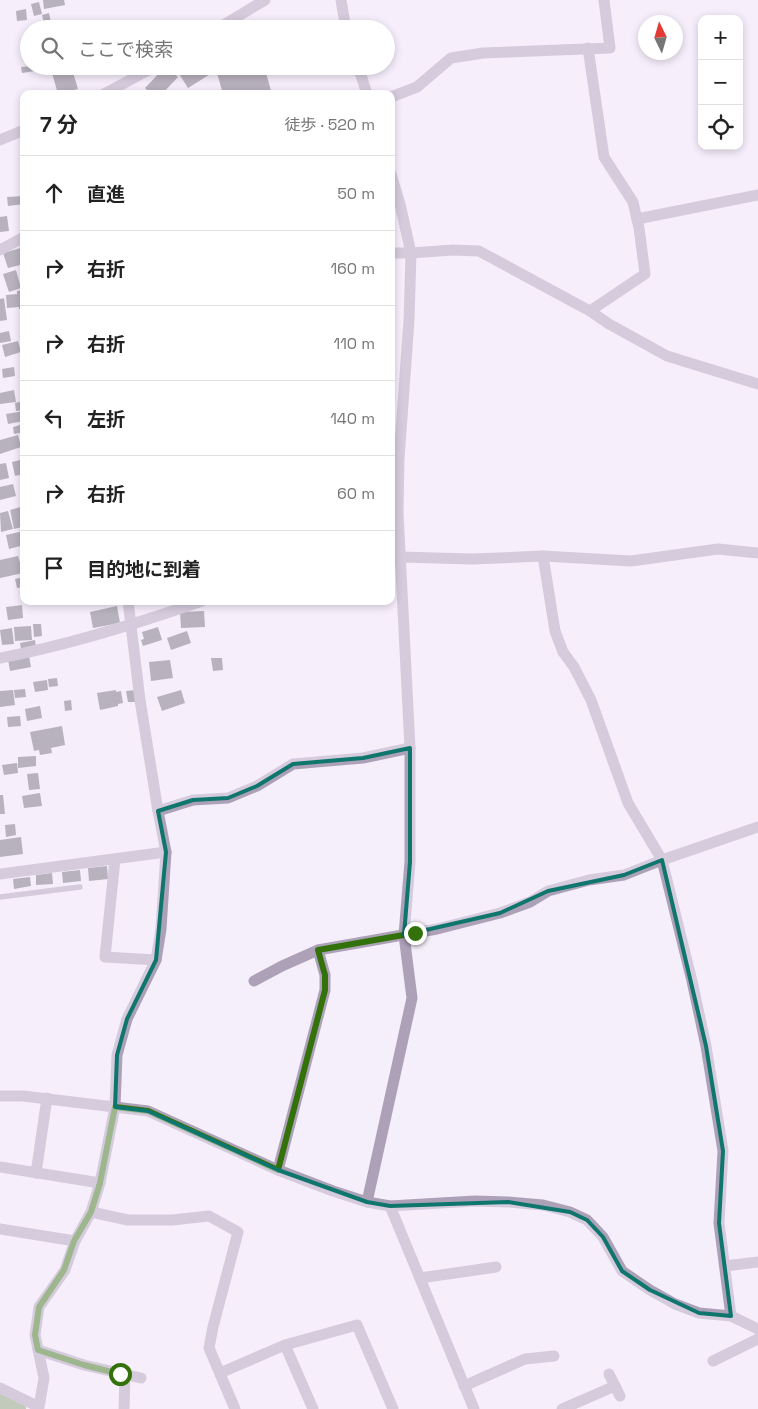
<!DOCTYPE html>
<html lang="ja">
<head>
<meta charset="utf-8">
<style>
	:root { --surface:#fff; --page:#f6f6f6; --text:#222; --muted:#767676; --line:#e0e0e0 }
	body { margin:0; font-family:"Space Grotesk","Noto Sans JP",sans-serif; background:var(--page); color:var(--text) }
	.controls { position:absolute; right:15px; top:15px; display:grid; overflow:hidden; border-radius:10px; box-shadow:0 2px 8px #0003 }
	.controls button { width:45px; height:45px; display:grid; place-items:center; padding:0; border:0; border-bottom:1px solid var(--line); background:var(--surface); color:var(--text); font:25px sans-serif }
	.compass { position:absolute; left:638px; top:15px; width:45px; height:45px; border-radius:50%; background:var(--surface); box-shadow:0 2px 8px #0003; rotate:355deg }
	.stop { position:absolute; width:15px; height:15px; margin:-11px; border:4px solid #33720a; border-radius:50%; background:#fff }
	.stop.end { background:#33720a; border-color:#fff; box-shadow:0 1px 5px #0008 }
	.list { margin:0; padding:0; list-style:none }
	h2 { display:flex; justify-content:space-between; align-items:center; height:65px; margin:0; padding:0 20px; font-size:21px }
	h2 small { font-size:16px; font-weight:400; color:var(--muted) }
	.list li { display:grid; grid-template-columns:32px 1fr auto; gap:15px; align-items:center; box-sizing:border-box; height:75px; padding:0 20px; border-top:1px solid var(--line) }
	.list b { display:block; font-size:19px; white-space:nowrap }
	.list em { font-size:16px; font-style:normal; color:var(--muted) }
	.icon { flex:none; width:28px; height:28px; fill:none; stroke:currentColor; stroke-width:2; stroke-linecap:round; stroke-linejoin:round }
	.map { position:relative; flex:none; width:758px; height:1409px; overflow:hidden }
	.search { position:absolute; background:var(--surface); box-shadow:0 2px 8px #0003; left:20px; top:20px; width:375px; height:55px; display:flex; align-items:center; gap:12px; box-sizing:border-box; padding:0 18px; border-radius:28px; color:var(--muted); font-size:19px }
	.panel { position:absolute; background:var(--surface); box-shadow:0 2px 8px #0003; left:20px; top:90px; width:375px; height:515px; border-radius:10px }
	.map>svg:first-child { display:block }
</style>
</head>
<body>
<div class="map">
<svg width="758" height="1409" viewBox="0 0 758 1409">
	<rect width="100%" height="100%" fill="#f5eefb"/>
	<g fill="none" stroke-linecap="round" stroke-linejoin="round">
		<polyline stroke="#7ea070" stroke-width="20" points="0,1402 16,1409"/>
	</g>
	<g fill="#6d6773">
		<polygon points="43,0 64,0 65,5 44,9"/>
		<polygon points="39,2 42,14 34,16 31,4"/>
		<polygon points="26,9 27,20 17,21 16,11"/>
		<polygon points="49,13 51,23 44,24 42,15"/>
		<polygon points="35,66 35,71 22,73 21,67"/>
		<polygon points="50,66 71,66 78,89 58,94"/>
		<polygon points="166,66 178,77 162,94 151,94 145,88"/>
		<polygon points="174,66 210,66 212,73 188,88"/>
		<polygon points="215,66 264,66 272,94 223,94"/>
		<polygon points="24,196 24,204 8,206 7,197"/>
		<polygon points="7,216 9,231 0,232 0,217"/>
		<polygon points="24,247 24,264 8,268 3,253"/>
		<polygon points="16,270 21,288 9,292 3,274"/>
		<polygon points="24,290 24,308 19,309 19,307 7,308 6,295 17,294 17,291"/>
		<polygon points="4,298 7,320 0,321 0,299"/>
		<polygon points="9,331 11,341 0,343 0,333"/>
		<polygon points="18,341 21,352 5,357 2,345"/>
		<polygon points="14,367 15,376 3,378 2,369"/>
		<polygon points="14,390 16,402 0,404 0,393"/>
		<polygon points="24,401 24,410 16,411 15,403"/>
		<polygon points="24,411 24,421 8,424 6,414"/>
		<polygon points="24,424 24,432 14,434 13,427"/>
		<polygon points="18,435 21,447 0,454 0,440"/>
		<polygon points="24,459 24,474 15,476 12,462"/>
		<polygon points="6,463 9,478 0,480 0,464"/>
		<polygon points="13,484 16,496 0,500 0,487"/>
		<polygon points="24,506 24,519 20,520 22,527 14,529 10,510"/>
		<polygon points="8,511 13,529 1,532 0,513"/>
		<polygon points="24,531 24,545 9,549 6,535"/>
		<polygon points="18,556 23,573 0,578 0,560"/>
		<polygon points="24,577 24,587 17,588 15,579"/>
		<polygon points="22,605 23,618 8,620 6,607"/>
		<polygon points="117,606 120,623 93,628 90,612"/>
		<polygon points="204,611 205,627 181,628 180,612"/>
		<polygon points="33,624 41,624 42,636 34,637"/>
		<polygon points="31,626 32,640 15,641 14,627"/>
		<polygon points="158,627 162,640 143,646 141,640 144,639 142,632"/>
		<polygon points="12,628 14,644 2,645 0,630"/>
		<polygon points="187,631 191,643 171,650 167,638"/>
		<polygon points="35,640 36,647 21,649 20,643"/>
		<polygon points="29,656 31,667 10,671 8,659"/>
		<polygon points="211,658 222,658 223,670 213,671"/>
		<polygon points="170,660 173,678 151,681 149,662"/>
		<polygon points="57,678 58,686 49,687 48,679"/>
		<polygon points="47,680 48,690 35,692 33,682"/>
		<polygon points="25,689 26,697 15,698 14,690"/>
		<polygon points="13,690 15,705 0,707 0,691"/>
		<polygon points="116,690 116,692 121,691 123,703 118,704 118,706 100,710 97,693"/>
		<polygon points="136,690 137,702 128,702 126,691"/>
		<polygon points="181,690 185,703 162,711 157,697"/>
		<polygon points="71,700 72,710 65,711 64,701"/>
		<polygon points="40,706 42,718 27,721 25,709"/>
		<polygon points="20,716 21,726 8,727 7,717"/>
		<polygon points="62,726 65,745 51,748 52,753 40,755 39,750 34,751 30,732"/>
		<polygon points="36,756 36,766 18,768 18,757"/>
		<polygon points="17,763 18,773 4,775 2,765"/>
		<polygon points="38,773 40,789 29,790 27,774"/>
		<polygon points="40,793 42,806 24,808 22,796"/>
		<polygon points="0,795 3,795 5,814 0,814"/>
		<polygon points="15,824 16,835 6,837 5,825"/>
		<polygon points="21,837 23,854 0,857 0,840"/>
		<polygon points="107,866 108,879 89,881 88,868"/>
		<polygon points="80,870 81,881 63,883 62,872"/>
		<polygon points="52,873 53,884 36,885 36,875"/>
		<polygon points="30,877 31,886 14,889 13,879"/>
	</g>
	<g fill="none" stroke-linecap="round" stroke-linejoin="round">
		<polyline stroke="#ada1b8" stroke-width="5.5" points="0,897 80,887"/>
		<g stroke="#ada1b8" stroke-width="11">
			<polyline points="341,0 346,29"/>
			<polyline points="217,29 265,0"/>
			<polyline points="588,48 604,157 633,202 639,228 645,274 590,311"/>
			<polyline points="358,66 367,94"/>
			<polyline points="104,94 156,66"/>
			<polyline points="391,97 417,87 451,58 483,53 610,48 604,0"/>
			<polyline points="0,140 24,130"/>
			<polyline points="637,219 758,195"/>
			<polyline points="0,250 24,237"/>
			<polyline points="391,253 411,253 453,250 479,251 590,311 609,324 667,356 758,384"/>
			<polyline points="543,556 555,631 563,652 574,667 591,700 628,803 662,860 692,981 706,1046 723,1151 719,1223 731,1316"/>
			<polyline points="391,562 401,557 472,559 543,556 631,561 718,549 758,553"/>
			<path d="M0 658C69 645 136 624 202 601"/>
			<polyline points="158,811 193,800 228,798 257,786 293,764 363,758 410,748"/>
			<polyline points="115,859 105,957 156,960"/>
			<polyline points="0,874 166,852"/>
			<polyline points="254,981 282,966 318,950 437,929 500,913 530,902 548,891 589,880 624,875 662,860 758,827"/>
			<polyline points="0,1096 23,1096 148,1111 278,1170 333,1191 367,1202 390,1206 475,1201 508,1202 543,1205 570,1212 587,1220 603,1237 622,1271 650,1290 675,1304 699,1313 731,1316 758,1329"/>
			<polyline points="0,1167 100,1183"/>
			<polyline points="278,1170 325,990 325,975 318,950"/>
			<polyline points="36,1173 47,1098"/>
			<polyline points="367,1202 412,998 404,935 410,862 410,748 398,512 399,459 409,320 411,253 400,204 391,174"/>
			<polyline points="390,1206 474,1409"/>
			<polyline points="91,1212 128,1220 172,1220 209,1216 238,1232 213,1327 209,1348 235,1409"/>
			<polyline points="0,1229 75,1241 91,1212 100,1183 115,1107 117,1055 127,1019 156,960 161,929 166,852 158,811 140,700 128,601"/>
			<polyline points="725,1266 758,1262"/>
			<polyline points="420,1278 496,1267"/>
			<polyline points="285,1345 313,1409"/>
			<polyline points="38,1350 84,1365 141,1378"/>
			<polyline points="713,1361 758,1339"/>
			<polyline points="220,1373 285,1345 357,1325 393,1409"/>
			<polyline points="609,1374 620,1396"/>
			<polyline points="464,1386 525,1359 554,1356"/>
			<polyline points="0,1388 39,1407 44,1378 35,1335 39,1307 65,1270 75,1241"/>
			<polyline points="124,1409 125,1375"/>
			<polyline points="562,1409 615,1386"/>
		</g>
	</g>
	<g fill="none" stroke-linecap="round" stroke-linejoin="round">
		<polyline stroke="#33720a" stroke-width="6" points="120,1374 84,1365 38,1350 35,1335 39,1307 64,1270 74,1241 91,1212 100,1183 115,1107 148,1111 278,1170 325,990 325,975 318,950 415,933"/>
	</g>
	<path d="M0 0H758V1409H0ZM410 748V862L404 935 500 913 548 891 624 875 662 860 706 1046 723 1151 719 1223 731 1316 699 1313 650 1290 622 1271 603 1237 587 1220 570 1212 508 1202 390 1206 367 1202 278 1170 148 1111 115 1107 117 1055 127 1019 156 960 166 852 158 811 193 800 228 798 257 786 293 764 363 758Z" fill="#f5eefb" fill-opacity=".55" fill-rule="evenodd"/>
	<path fill="none" stroke="#0f766e" stroke-width="4" stroke-linejoin="round" d="M410 748V862L404 935 500 913 548 891 624 875 662 860 706 1046 723 1151 719 1223 731 1316 699 1313 650 1290 622 1271 603 1237 587 1220 570 1212 508 1202 390 1206 367 1202 278 1170 148 1111 115 1107 117 1055 127 1019 156 960 166 852 158 811 193 800 228 798 257 786 293 764 363 758Z"/>
</svg>
<div class="controls">
<button>+</button>
<button>−</button>
<button><svg class="icon" aria-label="locate" viewBox="0 0 24 24"><circle cx="12" cy="12" r="6"/><path d="M12 2v4M12 18v4M2 12h4M18 12h4"/></svg></button>
</div>
<svg class="compass" viewBox="-18 -18 36 36"><path d="M0-13l5 13h-10z" fill="#e53935"/><path d="M0 13l5-13h-10z" fill="#767676"/></svg>
<div class="stop" style="left:120px;top:1374px"></div>
<div class="stop end" style="left:415px;top:933px"></div>
<div class="search"><svg class="icon" aria-label="search" viewBox="0 0 24 24"><circle cx="10" cy="10" r="6"/><path d="M15 15l6 6"/></svg>ここで検索</div>
<section class="panel">
<h2>7 分<small>徒歩 · 520 m</small></h2>
<ul class="list">
<li><svg class="icon" aria-label="ahead" viewBox="0 0 24 24"><path d="M12 20V5M6 11l6-6 6 6"/></svg><div><b>直進</b></div><em>50 m</em></li>
<li><svg class="icon" aria-label="right" viewBox="0 0 24 24"><path d="M7 20v-9h11M14 6l5 5-5 5"/></svg><div><b>右折</b></div><em>160 m</em></li>
<li><svg class="icon" aria-label="right" viewBox="0 0 24 24"><path d="M7 20v-9h11M14 6l5 5-5 5"/></svg><div><b>右折</b></div><em>110 m</em></li>
<li><svg class="icon" aria-label="left" viewBox="0 0 24 24"><path d="M17 20v-9H6M10 6l-5 5 5 5"/></svg><div><b>左折</b></div><em>140 m</em></li>
<li><svg class="icon" aria-label="right" viewBox="0 0 24 24"><path d="M7 20v-9h11M14 6l5 5-5 5"/></svg><div><b>右折</b></div><em>60 m</em></li>
<li><svg class="icon" aria-label="arrive" viewBox="0 0 24 24"><path d="M6 21V4h12l-3 4 3 4H6"/></svg><div><b>目的地に到着</b></div></li>
</ul>
</section>
</div>
</body>
</html>
